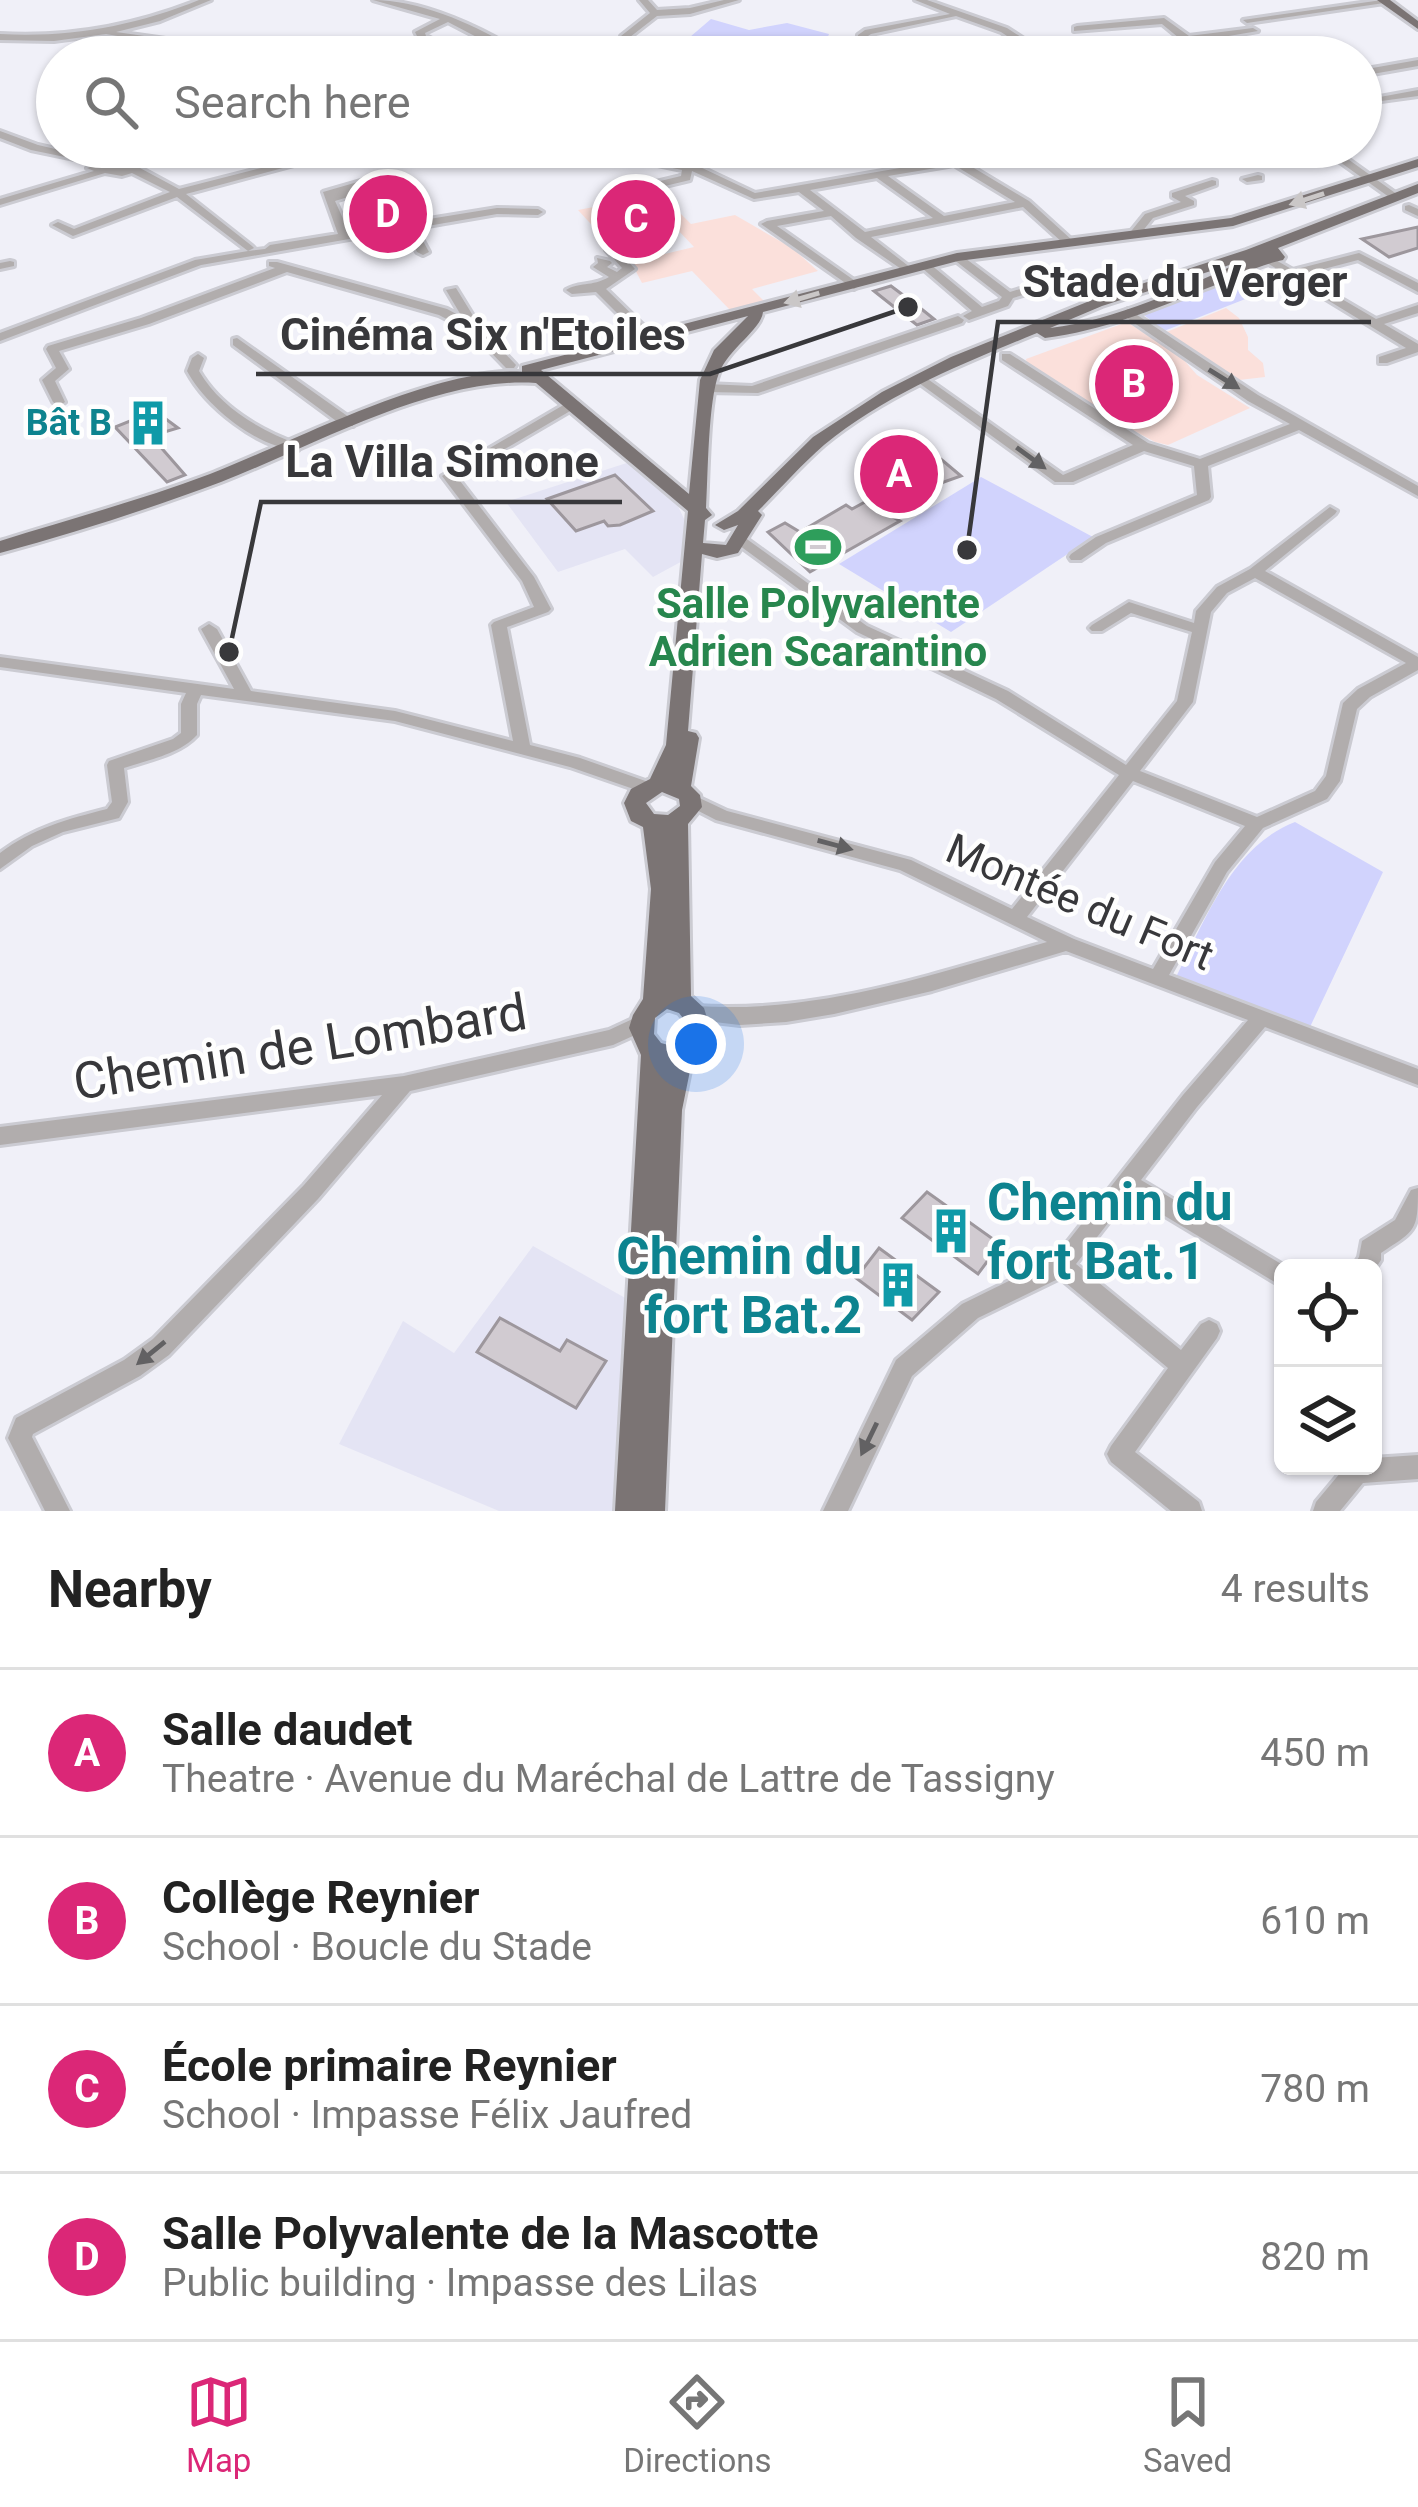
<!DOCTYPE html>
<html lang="en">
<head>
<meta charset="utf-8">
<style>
	:root { --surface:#fff; --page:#f2f2f2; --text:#222; --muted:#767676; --line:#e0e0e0; --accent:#db2777 }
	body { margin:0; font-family:Roboto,sans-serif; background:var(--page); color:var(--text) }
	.controls { position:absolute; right:36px; bottom:36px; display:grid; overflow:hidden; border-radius:18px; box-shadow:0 3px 9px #0004 }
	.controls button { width:108px; height:108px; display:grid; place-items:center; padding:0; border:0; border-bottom:3px solid var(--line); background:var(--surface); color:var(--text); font:60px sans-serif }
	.you { position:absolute; left:696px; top:1044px; width:42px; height:42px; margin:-30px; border:9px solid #fff; border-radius:50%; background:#1a73e8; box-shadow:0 0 0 18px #1a73e833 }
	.badge { display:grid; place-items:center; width:78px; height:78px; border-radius:50%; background:var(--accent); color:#fff; font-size:39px; font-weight:700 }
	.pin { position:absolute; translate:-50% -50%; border:6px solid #fff; box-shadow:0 3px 12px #0006 }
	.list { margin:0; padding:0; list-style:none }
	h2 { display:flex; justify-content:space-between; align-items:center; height:156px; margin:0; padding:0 48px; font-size:51px }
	h2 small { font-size:39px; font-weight:400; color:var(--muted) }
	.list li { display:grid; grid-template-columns:78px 1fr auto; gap:36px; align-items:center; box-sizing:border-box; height:168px; padding:0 48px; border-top:3px solid var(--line) }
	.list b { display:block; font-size:45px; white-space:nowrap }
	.list p { margin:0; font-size:39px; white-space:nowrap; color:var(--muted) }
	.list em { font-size:39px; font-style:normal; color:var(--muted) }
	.icon { flex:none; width:66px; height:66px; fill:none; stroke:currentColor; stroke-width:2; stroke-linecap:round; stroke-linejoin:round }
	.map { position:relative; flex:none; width:1418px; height:1511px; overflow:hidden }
	.search { position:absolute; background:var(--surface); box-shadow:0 3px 9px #0004; left:36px; right:36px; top:36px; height:132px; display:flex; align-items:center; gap:30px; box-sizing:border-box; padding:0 42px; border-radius:66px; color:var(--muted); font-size:45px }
	.sheet { height:828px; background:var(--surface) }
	nav { display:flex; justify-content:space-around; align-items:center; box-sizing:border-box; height:168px; border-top:3px solid var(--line); background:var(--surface); font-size:33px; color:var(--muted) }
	nav a { display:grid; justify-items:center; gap:6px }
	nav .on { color:var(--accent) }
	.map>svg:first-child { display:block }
</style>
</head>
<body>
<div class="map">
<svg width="1418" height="1511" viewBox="0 0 1418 1511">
	<rect width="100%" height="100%" fill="#f0f0f8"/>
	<g fill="#e4e4f4">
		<polygon points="633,461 677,504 686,523 688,558 653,577 625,549 558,572 506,502"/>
		<polygon points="533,1246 627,1299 616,1511 499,1511 339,1444 403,1321 454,1353"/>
	</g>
	<g fill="#fbe0db">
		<polygon points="646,197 661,214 678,211 691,224 735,215 792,248 818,271 752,289 764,301 730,310 692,271 642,283 631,262 694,247 676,228 611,246 578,210"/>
		<polygon points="1226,308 1239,318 1248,337 1248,350 1263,363 1265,377 1239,380 1164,333"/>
		<polygon points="1127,322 1182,358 1197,375 1250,408 1168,445 1155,442 1108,417 1116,412 1109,406 1087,405 1027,364 1026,359"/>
	</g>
	<g fill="#d1d3fd">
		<polygon points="711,19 749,30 787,23 829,34 827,39 835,40 828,57 669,55"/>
		<polygon points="1233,278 1258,294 1164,331 1144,315"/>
		<polygon points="981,477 1093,537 951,632 839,564"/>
		<path d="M1295 822 1383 872 1310 1027 1176 977C1206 919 1231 847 1295 822Z"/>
	</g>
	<g fill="#d1cbd1" stroke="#9d979d" stroke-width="3">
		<polygon points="1418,227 1418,248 1389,257 1362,239"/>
		<polygon points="891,286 919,307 934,319 917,325 874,291"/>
		<polygon points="155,411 178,428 151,436 185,475 167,482 115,427"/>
		<polygon points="914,441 942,460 961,476 910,494 872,461 905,449 901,446"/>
		<polygon points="615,475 653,511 620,525 608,526 604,521 576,531 547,499"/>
		<polygon points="865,502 900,521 810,572 768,532 785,523 800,532 846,505 852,509"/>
		<polygon points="927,1192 1000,1244 978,1274 902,1218"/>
		<polygon points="879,1248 939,1292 912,1320 856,1278"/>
		<polygon points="500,1318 560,1351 567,1340 606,1361 576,1408 477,1352"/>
	</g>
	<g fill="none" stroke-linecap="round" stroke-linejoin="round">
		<g stroke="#cbcbd2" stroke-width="6">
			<g id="minor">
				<path d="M199 0H211L160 21 116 32 194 43 234 57H219L193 49 106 34 54 41 0 40V34C70 38 134 26 199 0Z"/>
				<path d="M373 0C423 0 486 29 527 57H515L448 22 425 33 426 36 452 49 444 51 419 40 415 32 440 19Z"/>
				<polygon points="639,0 648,0 657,10 690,8 724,0 739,0 690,14 657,16 630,37 670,57 657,57 628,44 586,57 571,57 621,40 621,36 650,13"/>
				<polygon points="915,0 927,0 1007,28 1047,54 1179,38 1162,24 1074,31 1074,27 1077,26 1164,18 1189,36 1253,28 1258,31 1217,38 1241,57 1230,57 1207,39 1194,41 1190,45 1185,42 1067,57 1039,57 1001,32 956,16 871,34 868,36 867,57 857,57 858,35 865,30 950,14"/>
				<polygon points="1382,0 1391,2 1247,23 1243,20"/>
				<polygon points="1418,60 1418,66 1361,76 1361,70"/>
				<polygon points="1418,90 1418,96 1374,102 1369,99"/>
				<polygon points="0,131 38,145 111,162 179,147 198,147 135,163 140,168 179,189 343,147 361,147 186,194 252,246 254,248 248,251 265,249 270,245 338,234 323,192 368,179 377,184 377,188 335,201 349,232 497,208 538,209 543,212 538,215 497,214 416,228 429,252 423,255 417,252 406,229 201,265 0,341 0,333 195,260 248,251 177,197 73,236 52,225 58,222 74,229 170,192 132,173 122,176 105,173 0,205 0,199 94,171 87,168 99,164 31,150 0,138"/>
				<path d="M614 147C637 147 657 162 680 163 695 164 713 156 728 152L724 147 737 150 780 147 698 166 755 193 946 160 927 147H939L1029 201 1073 241 1063 243 1023 207 871 237 911 268V272L907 273 856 238 831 216 777 226 858 283 860 285 854 289 761 224 767 221 824 211 799 192 754 199 692 171 690 180 623 196 619 195V191L681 176 682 170 648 163ZM954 165 1015 202 944 216 888 176ZM877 178 933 218 865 232 810 190Z"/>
				<polygon points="663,147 683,147 659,152 658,150"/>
				<polygon points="1319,147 1331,147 1398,195 1389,197"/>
				<polygon points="1258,175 1262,176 1262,180 1247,182 1242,179"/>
				<polygon points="1212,180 1216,181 1216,185 1185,196 1194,201 1194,205 1153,218 1138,237 1128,235 1145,214 1181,202 1172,197 1172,193"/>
				<polygon points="1409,205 1418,209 1418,216 1405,210 1405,206"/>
				<path d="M612 247 616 248 635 269 606 289 653 335V341H645L596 292 572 294 566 290C578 282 592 287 609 277L593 267 598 263 597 258 610 261 612 263 607 267 617 272 622 268 606 250Z"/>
				<polygon points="1359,253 1418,283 1418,292 1358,260 1301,275 1376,319 1418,305 1418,313 1384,324 1418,344 1418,352 1387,363 1379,363 1379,357 1406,348 1264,261 1274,259 1293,270"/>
				<path d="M953 255H961L1010 292C1054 279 1082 263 1123 296L1117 300 1097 289 1076 282 1056 285 1013 298 1008 306 969 320 963 316 972 311 922 268V264H930L982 307 999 301 1002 297 953 259Z"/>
				<polygon points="10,261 14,262 14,266 0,269 0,263"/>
				<polygon points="269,262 277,262 447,309 462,317 446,290 456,288 480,327 516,365 514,368 506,368 471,332 439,315 287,272 149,324 59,351 69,369 55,381 65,402 59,406 53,402 42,380 56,368 46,349 48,346 141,318 275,268 269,266"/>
				<polygon points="1128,309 1258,395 1418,486 1418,496 1299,430 1208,466 1211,497 1209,500 1106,543 1081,560 1071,560 1069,557 1071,554 1096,537 1197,495 1194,466 1144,451 1073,482 1055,482 919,383 921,380 929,380 1063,475 1133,445 1002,360 1002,354 1010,354 1148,443 1200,459 1290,424 1248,401 1124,316 1122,313"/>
				<polygon points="958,316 964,320 962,323 758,393 707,392 701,388 707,384 752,386"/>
				<polygon points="237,338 353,420 353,426 343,426 233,345 233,339"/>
				<path d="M198 354 204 358 199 371C219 406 260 431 298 444V450C258 449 205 405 187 371L192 358Z"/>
				<path d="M572 400 577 401V407L457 477 534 577 551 609 548 612 507 627 530 745 580 758 654 784 656 788 654 792 648 794 570 767 395 721 201 695 197 704V735C180 754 148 760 124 768L128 802 119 818 63 832 32 846 0 869V853C33 828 68 819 107 809L112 802 107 765 109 761 173 739 181 733V704L186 693 0 667V657L234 689 201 629 209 624 217 629 251 691 395 711 513 741 491 625 494 622 534 607 522 581 442 476Z"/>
				<path d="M1330 507 1337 511 1335 514 1265 571 1418 657V670L1370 697 1357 709 1340 781 1327 799 1263 828 1227 872 1169 975 1418 1069V1085L1265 1027 1197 1107 1141 1180 1288 1268H1283V1287L1130 1195 1076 1264 1181 1350 1201 1324 1209 1320 1217 1324 1220 1331 1217 1338 1135 1452 1199 1502 1202 1511H1171L1111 1462 1107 1454 1111 1446 1168 1368 1060 1278 978 1318 912 1376 848 1511H823L896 1360 962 1304 1054 1259 1183 1095 1248 1020 1066 951 932 991 834 1014 786 1022 740 1025 689 1019 686 1014 689 1009 696 1006C818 1014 931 975 1047 942L900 870 716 820 685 804 683 800 685 796 691 794 727 811 911 860 1012 909 1119 775 996 699 857 632 732 540 739 536 744 537 867 626 1008 691 1126 765 1177 701 1192 632 1131 613 1102 631H1092L1089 628 1092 625 1129 602 1194 623 1196 611 1217 587 1250 569ZM1255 578 1406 663 1358 689 1343 703 1326 776 1315 791 1257 817 1140 771 1193 702 1211 612 1227 593ZM1133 781 1245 826 1215 862 1153 969 1074 939 1027 917Z"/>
				<polygon points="639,1016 646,1018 649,1024 646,1030 613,1045 410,1091 318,1199 169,1355 140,1376 33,1434 32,1437 70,1511 45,1511 8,1438 16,1418 124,1360 153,1339 304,1185 382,1095 0,1145 0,1127 404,1076 609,1030"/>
				<path d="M1418 1188C1418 1231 1416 1230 1381 1253V1260L1373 1272V1268H1352L1359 1257 1362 1241 1395 1220 1411 1190Z"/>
				<polygon points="1418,1455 1418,1479 1363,1483 1340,1511 1313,1511 1316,1502 1346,1466 1373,1466 1373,1458"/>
			</g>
		</g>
		<g stroke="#cbcbd2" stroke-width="6">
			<g id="major">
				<polygon points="1377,0 1390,0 1418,21 1418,29"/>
				<path d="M1418 159V167L1233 226 958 261 763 312C761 330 729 348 719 373 708 401 708 475 706 508L712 515 705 520 703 543 726 545 738 525 724 530 715 525 738 511 813 437 882 392 951 357 1092 300 1246 250 1418 184V193L1278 248 1285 257 1283 260C1255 266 1232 279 1205 289 1153 310 1101 331 1045 338L1037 333C964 363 886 394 824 445 801 465 780 489 758 511L762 515 738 553 717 558 702 554 688 731 696 733 699 738 691 786 700 795 702 807 688 824 691 996 704 1008 711 1031 702 1051 692 1061 682 1110 665 1511H615L641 1055 629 1028 633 1015 643 999 651 889 643 827 631 821 624 803 631 789 650 779 666 745 688 511 536 383C435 376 314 446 221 482 149 509 74 533 0 553V541C70 519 141 500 210 474 292 442 437 366 522 372V366L957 253 1231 218ZM1245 260C1184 288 1117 320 1050 328L1102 306ZM748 316 714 350 700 380 689 494 541 370ZM662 792 679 799 680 806 668 815 654 814 646 803ZM667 1009 679 1013 686 1022 685 1037 672 1046 661 1043 654 1034 655 1018Z"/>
			</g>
		</g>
		<use href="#minor" fill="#b1adad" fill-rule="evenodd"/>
		<use href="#major" fill="#7b7474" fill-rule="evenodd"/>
	</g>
	<defs><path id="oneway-solid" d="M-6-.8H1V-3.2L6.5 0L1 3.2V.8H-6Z" transform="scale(3)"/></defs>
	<g fill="#cac7c7">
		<use href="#oneway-solid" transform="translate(1307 199) rotate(162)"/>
		<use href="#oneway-solid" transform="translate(802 298) rotate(164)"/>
	</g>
	<g fill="#626163">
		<use href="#oneway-solid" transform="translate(1224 379) rotate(32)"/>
		<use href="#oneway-solid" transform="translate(1031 458) rotate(36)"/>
		<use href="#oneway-solid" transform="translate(835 845) rotate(15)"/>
		<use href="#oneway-solid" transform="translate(151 1353) rotate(141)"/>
		<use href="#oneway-solid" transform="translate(869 1439) rotate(116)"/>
	</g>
	<defs>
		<g id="building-bare" transform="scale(3.6)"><path d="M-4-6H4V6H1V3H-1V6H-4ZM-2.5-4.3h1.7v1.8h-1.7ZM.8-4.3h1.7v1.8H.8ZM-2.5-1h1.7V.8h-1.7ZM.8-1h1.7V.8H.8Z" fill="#0f9aa8" stroke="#fefefe" stroke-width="2.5" paint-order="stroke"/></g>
		<g id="stadium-bare" transform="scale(3.6)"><path d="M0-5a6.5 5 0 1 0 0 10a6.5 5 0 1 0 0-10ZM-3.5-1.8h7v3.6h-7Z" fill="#2e9e5b" stroke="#fefefe" stroke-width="2.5" paint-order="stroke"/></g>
	</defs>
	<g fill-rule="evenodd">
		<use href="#building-bare" x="148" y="423"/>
		<use href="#stadium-bare" x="818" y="547"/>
		<use href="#building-bare" x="951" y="1231"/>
		<use href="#building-bare" x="898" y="1285"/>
	</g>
	<g text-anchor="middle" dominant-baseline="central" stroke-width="9" stroke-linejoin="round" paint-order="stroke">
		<g font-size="36" font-weight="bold" fill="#0d838f" stroke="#fefefe" text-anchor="end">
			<text x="112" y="423">Bât B</text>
		</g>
		<g font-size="42" font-weight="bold" fill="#27864d" stroke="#fefefe">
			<text x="818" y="603">Salle Polyvalente<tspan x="818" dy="48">Adrien Scarantino</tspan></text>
		</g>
		<g font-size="42" fill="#38383b" stroke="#fefefe">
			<text transform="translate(1080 902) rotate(23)">Montée du Fort</text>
		</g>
		<g font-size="51" fill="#38383b" stroke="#fefefe">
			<text transform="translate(300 1047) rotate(-9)">Chemin de Lombard</text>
		</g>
		<g font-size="51" font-weight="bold" fill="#0d838f" stroke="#fefefe" text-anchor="start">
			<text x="987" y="1202">Chemin du<tspan x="987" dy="59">fort Bat.1</tspan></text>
			<text x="862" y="1256" text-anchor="end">Chemin du<tspan x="862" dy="59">fort Bat.2</tspan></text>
		</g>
	</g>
	<path fill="none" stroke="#38383b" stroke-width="4.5" d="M967 550L998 322H1371M908 307L710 374H256M229 652L261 502H622"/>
	<g fill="#38383b" stroke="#fefefe" stroke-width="4.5">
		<circle cx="967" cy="550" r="12"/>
		<circle cx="908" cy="307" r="12"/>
		<circle cx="229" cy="652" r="12"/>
	</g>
	<g font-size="45" text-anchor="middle" font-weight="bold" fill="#38383b" stroke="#fefefe" stroke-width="9" stroke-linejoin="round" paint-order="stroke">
		<text x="1185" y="297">Stade du Verger</text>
		<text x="483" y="350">Cinéma Six n'Etoiles</text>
		<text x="442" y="477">La Villa Simone</text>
	</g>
</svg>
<div class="controls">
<button><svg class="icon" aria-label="locate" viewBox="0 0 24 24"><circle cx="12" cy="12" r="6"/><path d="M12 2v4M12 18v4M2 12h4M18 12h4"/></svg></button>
<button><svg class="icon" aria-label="layers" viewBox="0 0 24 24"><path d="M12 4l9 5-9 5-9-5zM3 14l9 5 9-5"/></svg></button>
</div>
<div class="you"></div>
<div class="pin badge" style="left:899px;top:474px">A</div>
<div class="pin badge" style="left:1134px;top:384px">B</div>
<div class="pin badge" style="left:636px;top:219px">C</div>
<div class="pin badge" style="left:388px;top:214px">D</div>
<div class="search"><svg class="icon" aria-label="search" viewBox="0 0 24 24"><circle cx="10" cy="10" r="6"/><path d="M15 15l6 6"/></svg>Search here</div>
</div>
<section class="sheet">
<h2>Nearby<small>4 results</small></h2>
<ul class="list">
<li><span class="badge">A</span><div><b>Salle daudet</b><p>Theatre · Avenue du Maréchal de Lattre de Tassigny</p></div><em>450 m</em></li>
<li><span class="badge">B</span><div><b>Collège Reynier</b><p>School · Boucle du Stade</p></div><em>610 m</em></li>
<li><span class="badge">C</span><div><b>École primaire Reynier</b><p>School · Impasse Félix Jaufred</p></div><em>780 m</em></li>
<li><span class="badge">D</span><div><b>Salle Polyvalente de la Mascotte</b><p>Public building · Impasse des Lilas</p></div><em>820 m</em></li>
</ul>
</section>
<nav>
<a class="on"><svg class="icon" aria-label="map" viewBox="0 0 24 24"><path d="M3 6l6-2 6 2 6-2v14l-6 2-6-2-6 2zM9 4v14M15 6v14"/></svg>Map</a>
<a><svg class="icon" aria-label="directions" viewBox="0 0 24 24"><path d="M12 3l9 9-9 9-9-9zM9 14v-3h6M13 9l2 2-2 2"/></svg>Directions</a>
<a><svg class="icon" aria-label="saved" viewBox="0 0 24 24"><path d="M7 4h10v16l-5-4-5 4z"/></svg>Saved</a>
</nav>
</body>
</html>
